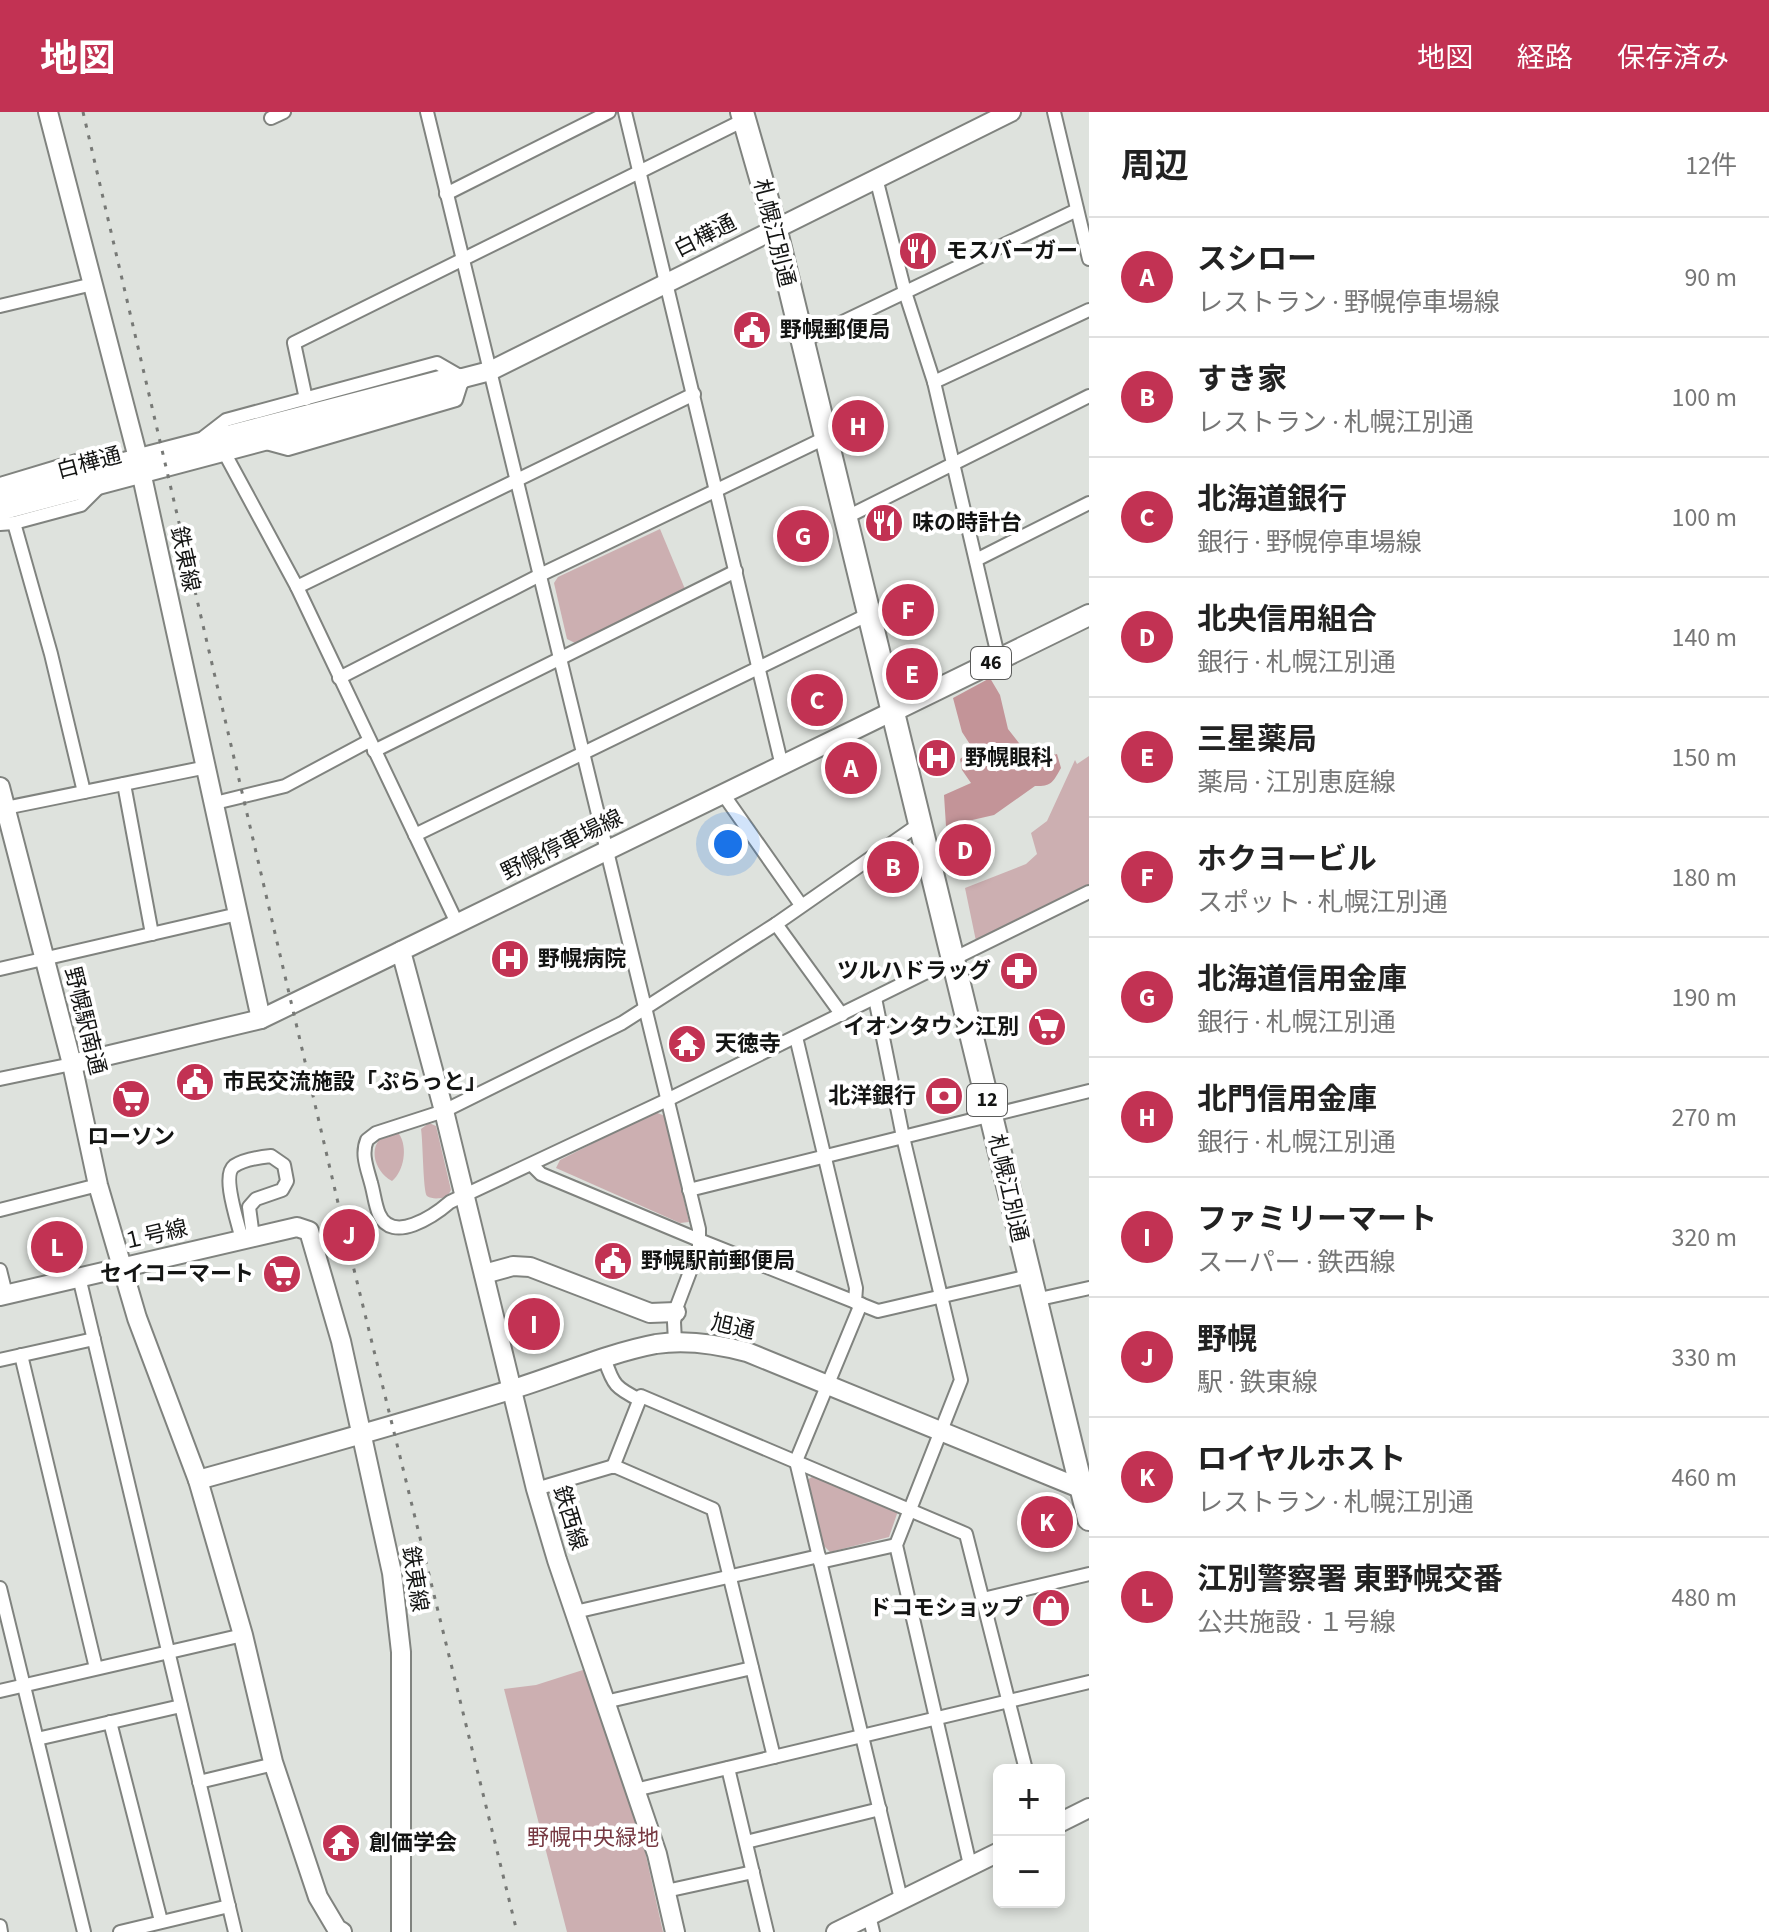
<!DOCTYPE html>
<html lang="ja">
<head>
<meta charset="utf-8">
<style>
	:root { --surface:#fff; --page:#f2f2f2; --text:#222; --muted:#767676; --line:#e0e0e0; --accent:#c23253 }
	body { margin:0; font-family:"Source Sans 3","Noto Sans JP",sans-serif; background:var(--page); color:var(--text) }
	.controls { position:absolute; right:24px; bottom:24px; display:grid; overflow:hidden; border-radius:12px; box-shadow:0 4px 12px #0003 }
	.controls button { width:72px; height:72px; display:grid; place-items:center; padding:0; border:0; border-bottom:2px solid var(--line); background:var(--surface); color:var(--text); font:40px sans-serif }
	.you { position:absolute; left:728px; top:732px; width:28px; height:28px; margin:-20px; border:6px solid #fff; border-radius:50%; background:#1a73e8; box-shadow:0 0 0 12px #1a73e833 }
	.badge { display:grid; place-items:center; width:52px; height:52px; border-radius:50%; background:var(--accent); color:#fff; font-size:26px; font-weight:700 }
	.pin { position:absolute; translate:-50% -50%; border:4px solid #fff; box-shadow:0 2px 8px #0006 }
	.list { margin:0; padding:0; list-style:none }
	h2 { display:flex; justify-content:space-between; align-items:center; height:104px; margin:0; padding:0 32px; font-size:34px }
	h2 small { font-size:26px; font-weight:400; color:var(--muted) }
	.list li { display:grid; grid-template-columns:52px 1fr auto; gap:24px; align-items:center; box-sizing:border-box; height:120px; padding:0 32px; border-top:2px solid var(--line) }
	.list b { display:block; font-size:30px; white-space:nowrap }
	.list p { margin:0; font-size:26px; white-space:nowrap; color:var(--muted) }
	.list em { font-size:26px; font-style:normal; color:var(--muted) }
	.map { position:relative; flex:none; width:1089px; height:1820px; overflow:hidden }
	header { display:flex; align-items:center; gap:48px; box-sizing:border-box; height:112px; padding:0 40px; background:var(--accent); color:#fff }
	header strong { font-size:38px }
	nav { display:flex; gap:44px; margin-inline-start:auto; font-size:28px }
	main { display:flex }
	aside { flex:1; background:var(--surface) }
	.map>svg:first-child { display:block }
</style>
</head>
<body>
<header>
<strong>地図</strong>
<nav><a>地図</a><a>経路</a><a>保存済み</a></nav>
</header>
<main>
<div class="map">
<svg width="1089" height="1820" viewBox="0 0 1089 1820">
	<rect width="100%" height="100%" fill="#dee2dd"/>
	<g fill="#ccafb1">
		<polygon points="660,417 685,477 575,531 567,527 554,471 558,465"/>
		<polygon points="1089,644 1089,773 976,829 965,776 1026,752 1037,742 1031,721 1047,709 1075,648 1077,652"/>
		<polygon points="655,1000 665,1004 689,1110 680,1111 556,1056 560,1048"/>
		<path d="M429 1011 436 1014 451 1078 447 1085C441 1086 433 1088 427 1084 423 1080 423 1029 421 1017Z"/>
		<path d="M389 1021 399 1022C408 1035 404 1059 392 1069 373 1059 366 1030 389 1021Z"/>
		<polygon points="815,1363 898,1399 889,1425 830,1440 823,1433 807,1368"/>
		<polygon points="586,1557 638,1708 663,1820 567,1820 504,1577 536,1573"/>
	</g>
	<path fill="#c39498" d="M990 566 1000 583 1008 617 1033 649 1057 642 1061 656C1053 670 1051 675 1035 674L994 703 946 714 944 683 971 671 962 658 960 647 973 637 962 620 953 586Z"/>
	<g fill="none" stroke-linecap="round" stroke-linejoin="round">
		<g stroke="#80837f" stroke-width="16">
			<g id="street">
				<polyline points="427,0 699,1117 699,1136 677,1194 674,1210 675,1230"/>
				<polyline points="625,0 782,654"/>
				<polyline points="1054,0 1089,147"/>
				<polyline points="271,6 284,0"/>
				<polyline points="876,66 905,180 934,270 999,548"/>
				<polyline points="446,82 609,0"/>
				<polyline points="0,194 93,172"/>
				<polyline points="801,230 1077,98"/>
				<polyline points="934,270 1089,198"/>
				<polyline points="306,287 294,231 744,8"/>
				<polyline points="204,325 226,308 437,251 463,266 456,288 288,337 266,331"/>
				<polyline points="224,340 297,475 457,811"/>
				<polyline points="0,372 80,348 100,355"/>
				<polyline points="845,406 1089,284"/>
				<polyline points="14,411 51,542 84,680"/>
				<polyline points="0,412 14,411 81,393 100,374"/>
				<polyline points="976,448 1089,391"/>
				<polyline points="297,475 694,282"/>
				<polyline points="339,566 540,463 825,326"/>
				<polyline points="374,639 736,459"/>
				<polyline points="124,672 152,822"/>
				<polyline points="723,682 801,793"/>
				<polyline points="215,691 285,674 369,629"/>
				<polyline points="0,697 207,655"/>
				<path d="M918 713 776 812 622 911 444 999 376 1021 367 1028C361 1042 367 1056 371 1071 374 1081 375 1093 379 1102 392 1133 435 1103 450 1090L667 988 1089 780"/>
				<polyline points="415,723 867,503"/>
				<polyline points="776,812 842,903"/>
				<polyline points="0,857 238,802"/>
				<polyline points="875,886 903,1025 961,1268 896,1433 970,1753"/>
				<polyline points="796,925 856,1176 855,1190"/>
				<polyline points="0,967 72,952"/>
				<polyline points="532,1053 541,1062 699,1128 878,1199 1029,1164"/>
				<polyline points="689,1078 1089,979"/>
				<polyline points="0,1098 98,1073"/>
				<path d="M242 1128C239 1113 221 1064 234 1054 243 1048 261 1045 271 1044L284 1053 287 1069 282 1078 256 1087 249 1095 253 1125"/>
				<polyline points="0,1158 6,1182"/>
				<polyline points="79,1165 235,1820"/>
				<polyline points="1035,1188 1089,1176"/>
				<polyline points="861,1192 796,1349 901,1787"/>
				<polyline points="21,1243 96,1556"/>
				<polyline points="0,1248 94,1227"/>
				<path d="M605 1248C613 1273 616 1276 640 1288"/>
				<polyline points="613,1355 641,1284 966,1422 1026,1658"/>
				<polyline points="536,1377 614,1354 713,1397 774,1645"/>
				<polyline points="820,1450 896,1433"/>
				<polyline points="0,1476 84,1820"/>
				<polyline points="983,1487 1089,1462"/>
				<polyline points="575,1500 819,1444"/>
				<polyline points="0,1579 243,1523"/>
				<polyline points="605,1590 752,1556"/>
				<polyline points="110,1610 161,1809"/>
				<polyline points="37,1627 181,1594"/>
				<polyline points="728,1656 767,1820"/>
				<polyline points="199,1670 274,1652"/>
				<polyline points="635,1678 1089,1570"/>
				<polyline points="746,1730 880,1697"/>
				<polyline points="666,1779 753,1760"/>
				<polyline points="869,1803 873,1820"/>
				<polyline points="0,1814 1,1820"/>
				<polyline points="120,1820 229,1794"/>
			</g>
		</g>
		<g stroke="#80837f" stroke-width="22">
			<g id="secondary">
				<polyline points="48,0 138,346 261,907"/>
				<polyline points="0,382 444,267 463,266 490,259 1011,0"/>
				<polyline points="0,399 445,281 463,266"/>
				<polyline points="0,675 72,952 98,1073 137,1206 198,1368 243,1523 273,1650 318,1785 337,1817 342,1820"/>
				<polyline points="72,952 261,907 401,839"/>
				<polyline points="484,1162 513,1154 530,1155 650,1201 676,1200"/>
				<polyline points="0,1184 297,1115 309,1119 341,1229 392,1461 401,1540 401,1820"/>
				<path d="M198 1368C303 1339 407 1310 510 1278 557 1264 608 1241 656 1232 687 1227 717 1232 747 1240L1082 1377"/>
				<polyline points="1059,1711 1089,1696"/>
				<polyline points="675,1820 657,1742 557,1448 536,1377 444,999 401,839 893,599"/>
				<polyline points="836,1820 999,1740"/>
			</g>
		</g>
		<g stroke="#80837f" stroke-width="24">
			<polyline id="primary" points="893,599 1089,503"/>
		</g>
		<g stroke="#80837f" stroke-width="26">
			<polyline id="highway" points="742,0 775,115 1089,1407"/>
		</g>
		<use href="#street" stroke="#fff" stroke-width="12"/>
		<use href="#secondary" stroke="#fff" stroke-width="18"/>
		<use href="#primary" stroke="#fff" stroke-width="20"/>
		<use href="#highway" stroke="#fff" stroke-width="22"/>
		<polyline stroke="#777976" stroke-width="3" stroke-dasharray="4 8" stroke-linecap="butt" points="83,0 346,1125 517,1820"/>
	</g>
	<defs>
		<g id="restaurant-disc" transform="scale(2)"><circle r="9.5" fill="#c23253" stroke="#fff"/><path d="M-5-6h1v4h1v-4h1v4h1v-4h1v5L-1.5 .5V6h-2V.5L-5-1ZM5-6V6H3V1.5H1.5Q1.5-4 5-6Z" fill="#fff"/></g>
		<g id="civic-disc" transform="scale(2)"><circle r="9.5" fill="#c23253" stroke="#fff"/><path d="M-.6-6.5H3V-4.5H.6V-3L4-1V1h2V6H-6V1h2V-1L-.6-3ZM-1.2 2.5V6h2.4V2.5Z" fill="#fff"/></g>
		<g id="hospital-disc" transform="scale(2)"><circle r="9.5" fill="#c23253" stroke="#fff"/><path d="M-5-5h3v3.5h4V-5h3V5h-3V1.5h-4V5h-3Z" fill="#fff"/></g>
		<g id="pharmacy-disc" transform="scale(2)"><circle r="9.5" fill="#c23253" stroke="#fff"/><path d="M-2-6h4v4h4v4h-4v4h-4v-4h-4v-4h4Z" fill="#fff"/></g>
		<g id="supermarket-disc" transform="scale(2)"><circle r="9.5" fill="#c23253" stroke="#fff"/><path d="M-6-5.5h2.5l.6 2H6L4.5 2H-2.5L-4.4-4H-6ZM-1.5 3.2a1.3 1.3 0 1 0 .1 0ZM3 3.2a1.3 1.3 0 1 0 .1 0Z" fill="#fff"/></g>
		<g id="temple-disc" transform="scale(2)"><circle r="9.5" fill="#c23253" stroke="#fff"/><path d="M0-6L5-2H3V0L6.5 2.5H4V6H1.5V3h-3V6H-4V2.5H-6.5L-3 0V-2H-5Z" fill="#fff"/></g>
		<g id="bank-disc" transform="scale(2)"><circle r="9.5" fill="#c23253" stroke="#fff"/><path d="M-6-4H6V4H-6ZM0-2.3a2.3 2.3 0 1 0 0 4.6a2.3 2.3 0 1 0 0-4.6Z" fill="#fff"/></g>
		<g id="shop-disc" transform="scale(2)"><circle r="9.5" fill="#c23253" stroke="#fff"/><path d="M-5-2.5h2.3a2.7 3.5 0 0 1 5.4 0H5L5.5 6h-11ZM-1.5-2.5h3a1.5 2.3 0 0 0-3 0Z" fill="#fff"/></g>
	</defs>
	<g fill-rule="evenodd">
		<use href="#restaurant-disc" x="918" y="139"/>
		<use href="#civic-disc" x="752" y="218"/>
		<use href="#restaurant-disc" x="884" y="411"/>
		<use href="#hospital-disc" x="937" y="646"/>
		<use href="#hospital-disc" x="510" y="847"/>
		<use href="#pharmacy-disc" x="1019" y="859"/>
		<use href="#supermarket-disc" x="1047" y="915"/>
		<use href="#temple-disc" x="687" y="932"/>
		<use href="#civic-disc" x="195" y="970"/>
		<use href="#bank-disc" x="944" y="984"/>
		<use href="#supermarket-disc" x="131" y="987"/>
		<use href="#civic-disc" x="613" y="1149"/>
		<use href="#supermarket-disc" x="282" y="1162"/>
		<use href="#shop-disc" x="1051" y="1496"/>
		<use href="#temple-disc" x="341" y="1731"/>
	</g>
	<g text-anchor="middle" dominant-baseline="central" stroke-width="8" stroke-linejoin="round" paint-order="stroke">
		<g fill="#fff" stroke="#5a5b5a" stroke-width="2">
			<rect x="971" y="535" width="40" height="32" rx="6"/>
			<rect x="967" y="972" width="40" height="32" rx="6"/>
		</g>
		<g font-size="20" font-weight="bold" fill="#141514">
			<text x="991" y="551">46</text>
			<text x="987" y="988">12</text>
		</g>
		<g font-size="22" fill="#141514" stroke="#fff">
			<text transform="translate(774 121) rotate(76)">札幌江別通</text>
			<text transform="translate(705 124) rotate(-27)">白樺通</text>
			<text transform="translate(89 351) rotate(-15)">白樺通</text>
			<text transform="translate(185 447) rotate(78)">鉄東線</text>
			<text transform="translate(562 733) rotate(-26)">野幌停車場線</text>
			<text transform="translate(85 909) rotate(76)">野幌駅南通</text>
			<text transform="translate(1008 1076) rotate(77)">札幌江別通</text>
			<text transform="translate(155 1123) rotate(-13)">１号線</text>
			<text transform="translate(733 1215) rotate(13)">旭通</text>
			<text transform="translate(570 1406) rotate(73)">鉄西線</text>
			<text transform="translate(415 1467) rotate(81)">鉄東線</text>
		</g>
		<g font-size="22" font-weight="bold" fill="#141514" stroke="#fff" text-anchor="start">
			<text x="946" y="139">モスバーガー</text>
			<text x="780" y="218">野幌郵便局</text>
			<text x="912" y="411">味の時計台</text>
			<text x="965" y="646">野幌眼科</text>
			<text x="538" y="847">野幌病院</text>
			<text x="991" y="859" text-anchor="end">ツルハドラッグ</text>
			<text x="1019" y="915" text-anchor="end">イオンタウン江別</text>
			<text x="715" y="932">天徳寺</text>
			<text x="223" y="970">市民交流施設「ぷらっと」</text>
			<text x="916" y="984" text-anchor="end">北洋銀行</text>
			<text x="131" y="1025" text-anchor="middle">ローソン</text>
			<text x="641" y="1149">野幌駅前郵便局</text>
			<text x="254" y="1162" text-anchor="end">セイコーマート</text>
			<text x="1023" y="1496" text-anchor="end">ドコモショップ</text>
			<text x="369" y="1731">創価学会</text>
		</g>
		<g font-size="22" fill="#763841" stroke="#fff">
			<text x="593" y="1726">野幌中央緑地</text>
		</g>
	</g>
</svg>
<div class="controls">
<button>+</button>
<button>−</button>
</div>
<div class="you"></div>
<div class="pin badge" style="left:851px;top:656px">A</div>
<div class="pin badge" style="left:893px;top:755px">B</div>
<div class="pin badge" style="left:817px;top:588px">C</div>
<div class="pin badge" style="left:965px;top:738px">D</div>
<div class="pin badge" style="left:912px;top:562px">E</div>
<div class="pin badge" style="left:908px;top:498px">F</div>
<div class="pin badge" style="left:803px;top:424px">G</div>
<div class="pin badge" style="left:858px;top:314px">H</div>
<div class="pin badge" style="left:534px;top:1212px">I</div>
<div class="pin badge" style="left:349px;top:1123px">J</div>
<div class="pin badge" style="left:1047px;top:1410px">K</div>
<div class="pin badge" style="left:57px;top:1135px">L</div>
</div>
<aside>
<h2>周辺<small>12件</small></h2>
<ul class="list">
<li><span class="badge">A</span><div><b>スシロー</b><p>レストラン · 野幌停車場線</p></div><em>90 m</em></li>
<li><span class="badge">B</span><div><b>すき家</b><p>レストラン · 札幌江別通</p></div><em>100 m</em></li>
<li><span class="badge">C</span><div><b>北海道銀行</b><p>銀行 · 野幌停車場線</p></div><em>100 m</em></li>
<li><span class="badge">D</span><div><b>北央信用組合</b><p>銀行 · 札幌江別通</p></div><em>140 m</em></li>
<li><span class="badge">E</span><div><b>三星薬局</b><p>薬局 · 江別恵庭線</p></div><em>150 m</em></li>
<li><span class="badge">F</span><div><b>ホクヨービル</b><p>スポット · 札幌江別通</p></div><em>180 m</em></li>
<li><span class="badge">G</span><div><b>北海道信用金庫</b><p>銀行 · 札幌江別通</p></div><em>190 m</em></li>
<li><span class="badge">H</span><div><b>北門信用金庫</b><p>銀行 · 札幌江別通</p></div><em>270 m</em></li>
<li><span class="badge">I</span><div><b>ファミリーマート</b><p>スーパー · 鉄西線</p></div><em>320 m</em></li>
<li><span class="badge">J</span><div><b>野幌</b><p>駅 · 鉄東線</p></div><em>330 m</em></li>
<li><span class="badge">K</span><div><b>ロイヤルホスト</b><p>レストラン · 札幌江別通</p></div><em>460 m</em></li>
<li><span class="badge">L</span><div><b>江別警察署 東野幌交番</b><p>公共施設 · １号線</p></div><em>480 m</em></li>
</ul>
</aside>
</main>
</body>
</html>
